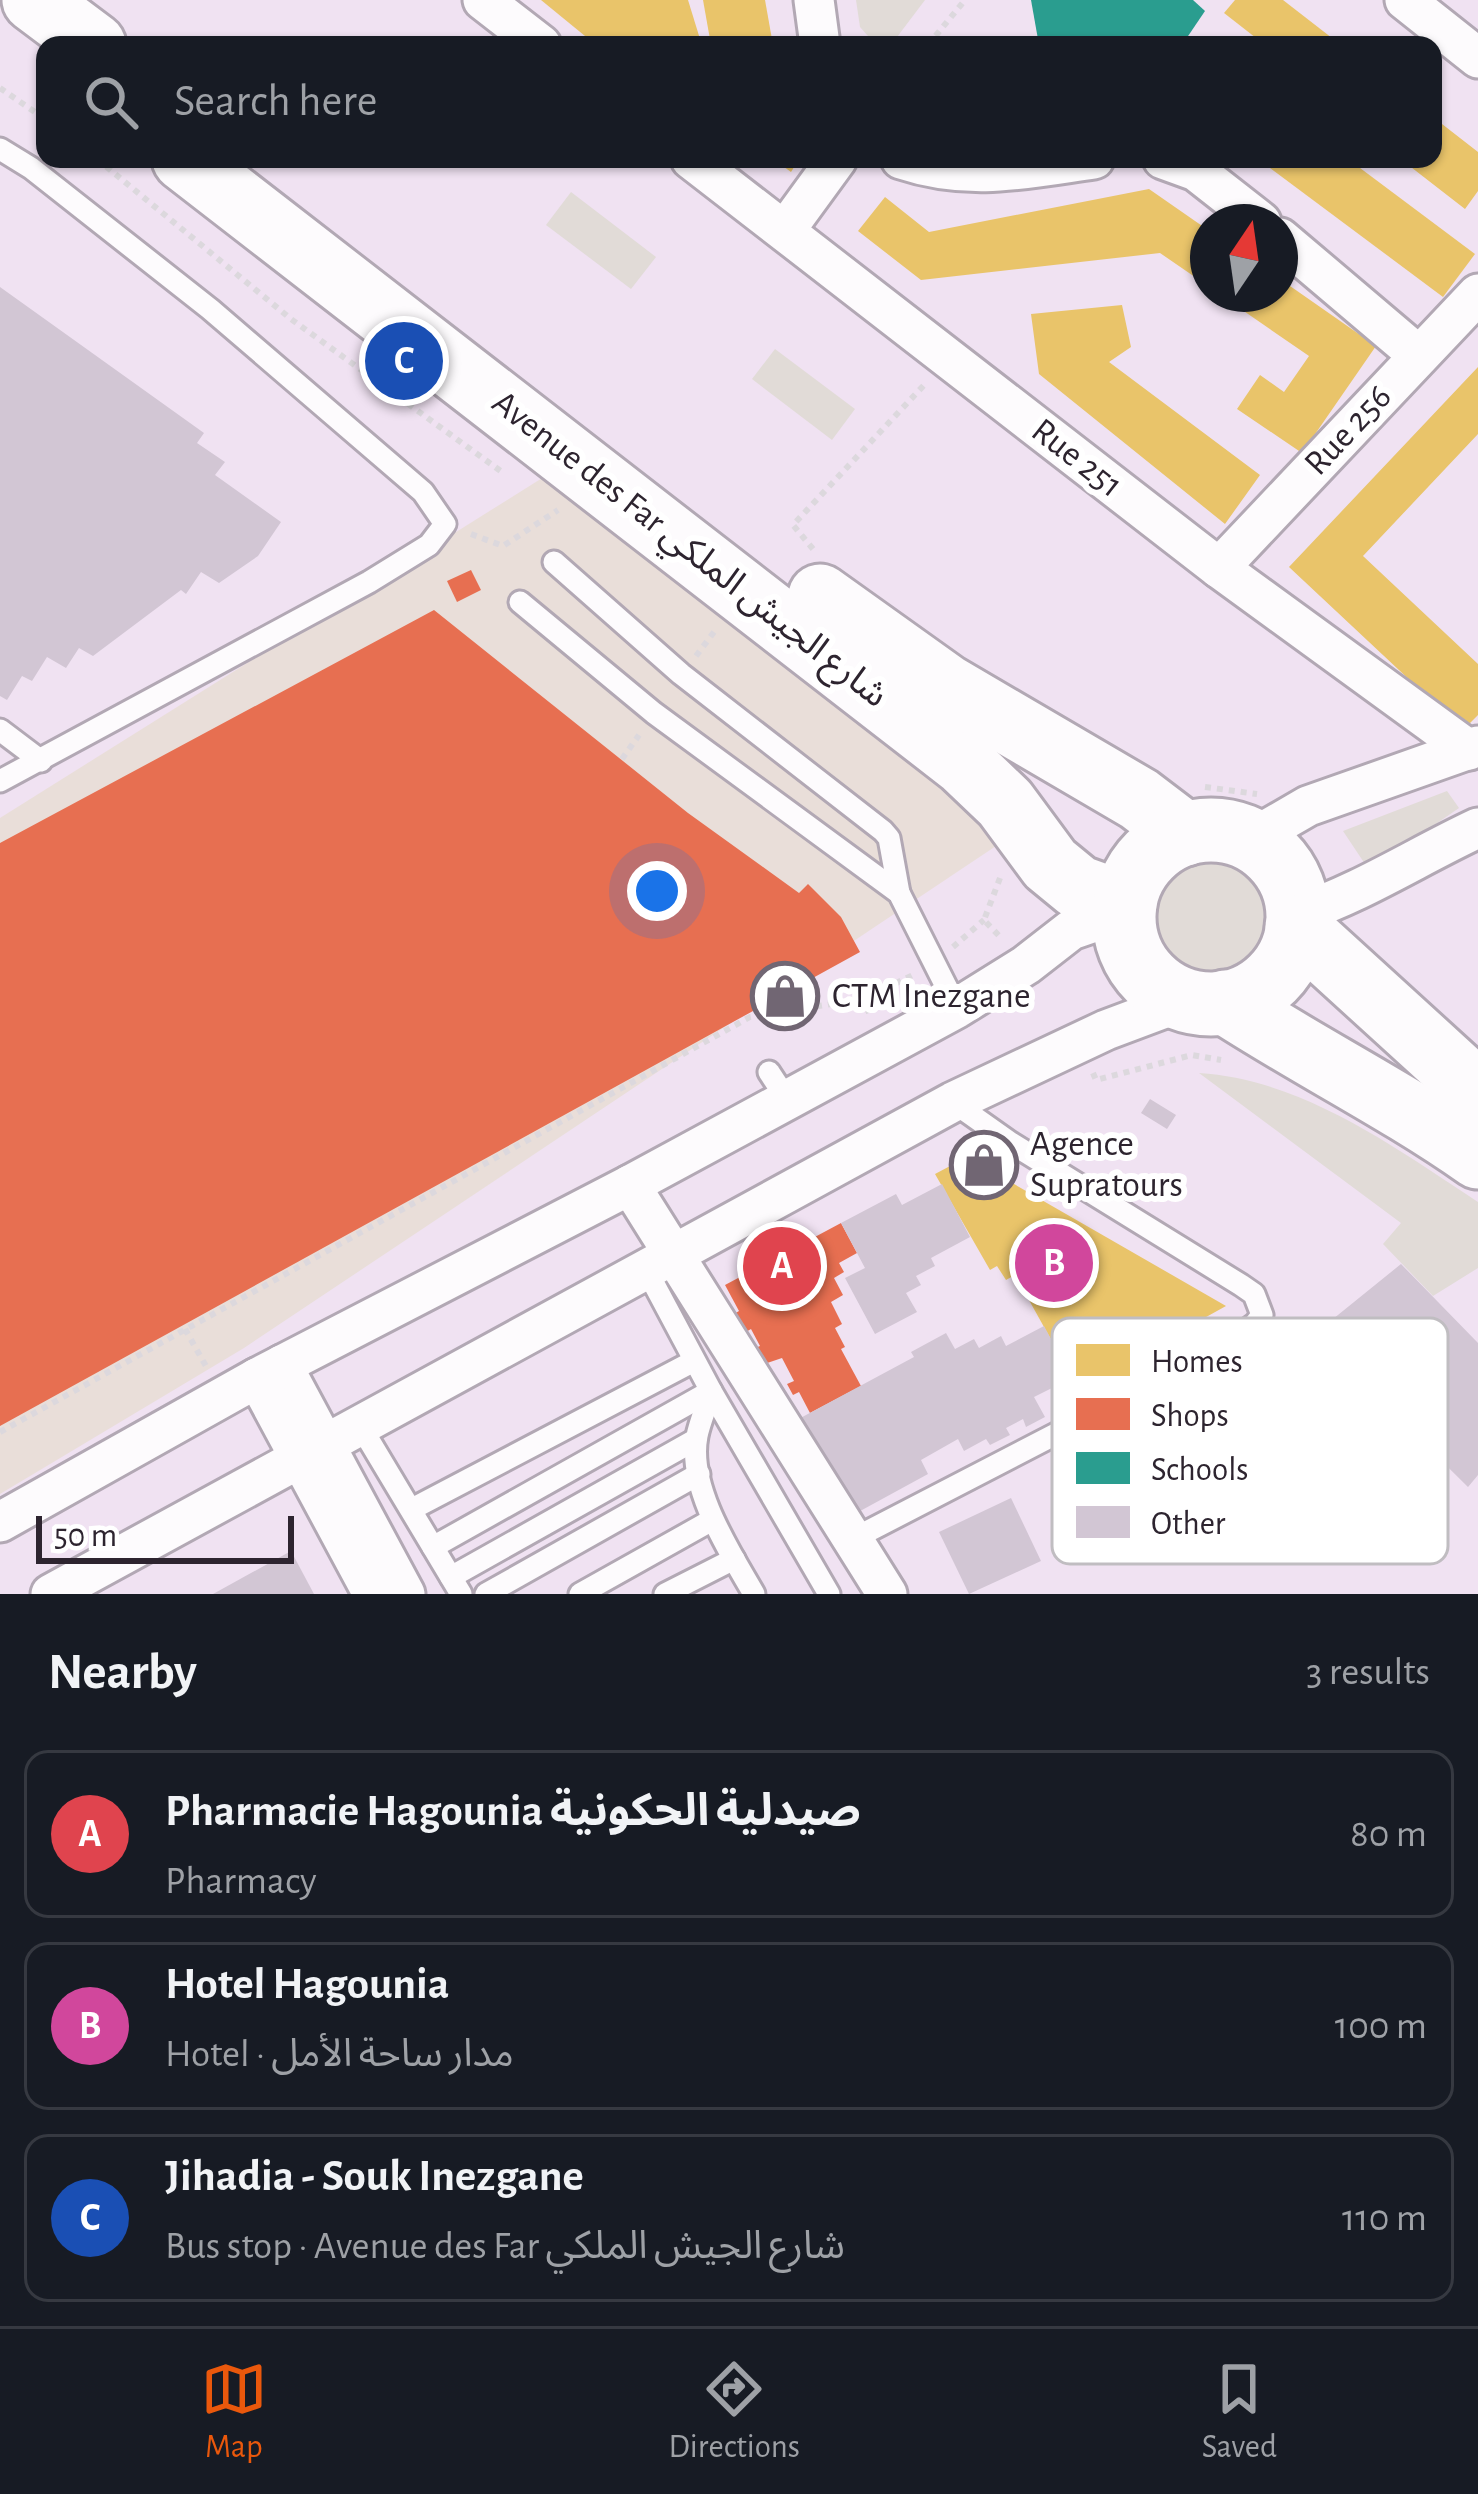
<!DOCTYPE html>
<html lang="en">
<head>
<meta charset="utf-8">
<style>
	:root { --surface:#171b24; --page:#242831; --text:#f1f3f6; --muted:#9ea1a6; --line:#363941; --accent:#ea580c }
	body { margin:0; font-family:"Alegreya Sans","Noto Sans Arabic",sans-serif; background:var(--page); color:var(--text) }
	.compass { position:absolute; left:1190px; top:204px; width:108px; height:108px; border-radius:50%; background:var(--surface); box-shadow:0 3px 9px #0004; rotate:13deg }
	.scale { position:absolute; left:36px; bottom:30px; width:258px; box-sizing:border-box; padding-left:12px; border:6px solid #2d242f; border-top:0; font-size:33px; line-height:42px; white-space:nowrap; color:#2d242f; -webkit-text-stroke:9px #fff; paint-order:stroke }
	.you { position:absolute; left:657px; top:891px; width:42px; height:42px; margin:-30px; border:9px solid #fff; border-radius:50%; background:#1a73e8; box-shadow:0 0 0 18px #1a73e833 }
	.badge { display:grid; place-items:center; width:78px; height:78px; border-radius:50%; background:var(--accent); color:#fff; font-size:39px; font-weight:700 }
	.pin { position:absolute; translate:-50% -50%; border:6px solid #fff; box-shadow:0 3px 12px #0006 }
	.list { margin:0; padding:0; list-style:none }
	h2 { display:flex; justify-content:space-between; align-items:center; height:156px; margin:0; padding:0 48px; font-size:51px }
	h2 small { font-size:39px; font-weight:400; color:var(--muted) }
	.list li { display:grid; grid-template-columns:78px 1fr auto; gap:36px; align-items:center; box-sizing:border-box; height:168px; margin:0 24px 24px; padding:0 24px; border:3px solid var(--line); border-radius:24px }
	.list b { display:block; font-size:45px; white-space:nowrap }
	.list p { margin:0; font-size:39px; white-space:nowrap; color:var(--muted) }
	.list em { font-size:39px; font-style:normal; color:var(--muted) }
	.icon { flex:none; width:66px; height:66px; fill:none; stroke:currentColor; stroke-width:2; stroke-linecap:round; stroke-linejoin:round }
	.map { position:relative; flex:none; width:1478px; height:1594px; overflow:hidden }
	.search { position:absolute; background:var(--surface); box-shadow:0 3px 9px #0004; left:36px; right:36px; top:36px; height:132px; display:flex; align-items:center; gap:30px; box-sizing:border-box; padding:0 42px; border-radius:24px; color:var(--muted); font-size:45px }
	.sheet { height:732px; background:var(--surface) }
	nav { display:flex; justify-content:space-around; align-items:center; box-sizing:border-box; height:168px; border-top:3px solid var(--line); background:var(--surface); font-size:33px; color:var(--muted) }
	nav a { display:grid; justify-items:center; gap:6px }
	nav .on { color:var(--accent) }
	.map>svg:first-child { display:block }
</style>
</head>
<body>
<div class="map">
<svg width="1478" height="1594" viewBox="0 0 1478 1594">
	<rect width="100%" height="100%" fill="#f0e2f2"/>
	<polygon fill="#e9ded9" points="547,475 1011,836 244,1348 0,1494 0,818"/>
	<g fill="#e1dbd7">
		<polygon points="856,0 925,0 891,45 876,45 860,27"/>
		<polygon points="571,192 656,257 631,289 546,225"/>
		<polygon points="775,349 855,409 832,440 752,379"/>
		<polygon points="1447,791 1459,808 1369,870 1343,831"/>
		<circle cx="1210" cy="918" r="62"/>
		<path d="M1199 1073C1301 1079 1395 1147 1478 1202V1268L1433 1296 1383 1244 1401 1223Z"/>
	</g>
	<g fill="#e9c46a">
		<polygon points="541,0 688,0 700,39 596,45"/>
		<polygon points="703,0 765,0 773,45 711,45"/>
		<polygon points="1235,0 1283,0 1341,45 1265,45 1224,13"/>
		<polygon points="1433,117 1478,152 1478,191 1465,209 1407,164 1411,159 1433,159"/>
		<polygon points="773,159 799,159 791,172"/>
		<polygon points="1258,159 1348,159 1475,254 1443,297"/>
		<polygon points="1149,189 1208,230 1208,286 1160,253 921,280 858,231 885,197 929,232"/>
		<polygon points="1280,279 1376,346 1302,453 1237,409 1260,375 1284,392 1309,356 1219,294 1280,294"/>
		<polygon points="1122,305 1131,347 1109,362 1260,475 1225,524 1039,374 1031,314"/>
		<polygon points="1478,367 1478,434 1363,556 1478,664 1478,715 1463,730 1289,567"/>
		<polygon points="967,1157 1226,1306 1078,1388 1015,1275 1006,1280 997,1266 990,1270 935,1174"/>
	</g>
	<g fill="#e76f51">
		<polygon points="471,570 481,590 457,602 447,581"/>
		<polygon points="434,610 688,813 799,893 808,884 841,917 860,952 0,1426 0,843"/>
		<polygon points="841,1223 857,1253 839,1263 844,1272 834,1278 843,1295 831,1302 842,1324 835,1328 845,1347 841,1349 861,1386 810,1413 799,1392 793,1395 787,1384 794,1381 782,1358 761,1365 753,1349 760,1346 751,1329 744,1333 734,1314 739,1311 725,1285"/>
	</g>
	<polygon fill="#2a9d8f" points="1031,0 1193,0 1205,11 1182,45 1039,45"/>
	<g fill="#d2c6d4">
		<polygon points="0,287 204,433 197,443 225,462 215,475 281,522 258,556 219,583 201,572 186,594 181,590 93,656 79,648 66,668 47,657 32,681 22,676 7,700 0,696"/>
		<polygon points="1150,1099 1176,1115 1167,1129 1141,1113"/>
		<polygon points="942,1184 970,1237 931,1258 935,1266 916,1276 921,1285 906,1293 917,1312 875,1334 845,1278 865,1268 841,1223 896,1194 902,1205"/>
		<polygon points="1401,1264 1478,1343 1478,1475 1468,1487 1367,1387 1357,1396 1342,1380 1350,1372 1312,1336"/>
		<polygon points="1044,1326 1072,1378 1034,1397 1045,1417 1026,1427 1023,1419 1006,1428 1010,1435 990,1445 986,1439 964,1451 958,1439 921,1460 928,1474 851,1516 793,1422 914,1357 911,1352 946,1333 955,1349 974,1339 979,1348 1001,1336 1006,1346"/>
		<polygon points="1011,1498 1041,1561 969,1594 939,1532"/>
		<polygon points="291,1551 314,1594 213,1594"/>
	</g>
	<g fill="none" stroke-linecap="round" stroke-linejoin="round">
		<g stroke="#b2a8b4" stroke-width="27">
			<g id="lane">
				<polyline points="0,149 31,168 210,309 423,492 445,524 429,545 369,582 0,781"/>
				<polyline points="554,562 681,674 883,831 889,838 899,893"/>
				<polyline points="520,602 654,713 899,893 957,1008"/>
				<polyline points="0,730 41,761"/>
				<polyline points="769,1072 788,1101"/>
				<path d="M647 1271 711 1391C707 1406 700 1421 697 1436 687 1487 730 1552 754 1594"/>
				<polyline points="361,1427 461,1594"/>
				<polyline points="412,1509 694,1361"/>
				<polyline points="855,1538 1222,1348 1255,1324 1262,1315 1254,1294 1241,1285 1011,1143 953,1102"/>
				<polyline points="433,1547 711,1391 829,1594"/>
				<polyline points="451,1577 695,1440"/>
				<polyline points="486,1594 699,1474"/>
				<polyline points="580,1594 712,1520"/>
				<polyline points="665,1594 734,1559"/>
			</g>
		</g>
		<g stroke="#b2a8b4" stroke-width="45">
			<g id="street">
				<polyline points="483,0 541,45"/>
				<polyline points="814,0 820,45"/>
				<polyline points="1405,0 1478,58"/>
				<polyline points="691,159 1219,568 1469,750"/>
				<path d="M901 159C970 182 1024 169 1094 159"/>
				<polyline points="1163,159 1196,171 1261,222"/>
				<polyline points="786,229 837,159"/>
				<polyline points="1280,238 1418,355"/>
				<polyline points="1219,568 1478,294"/>
				<polyline points="1251,839 1308,806 1478,746"/>
				<path d="M1298 914C1363 892 1416 857 1478 828"/>
				<polyline points="630,1185 887,1594"/>
				<polyline points="282,1365 405,1594"/>
				<polyline points="257,1378 373,1594"/>
				<polyline points="0,1522 257,1378 630,1185 957,1008 1026,965 1071,930 1123,912"/>
				<polyline points="51,1594 953,1102 1106,1030 1186,1000"/>
			</g>
		</g>
		<g stroke="#b2a8b4" stroke-width="69">
			<g id="primary">
				<polyline points="34,0 94,45"/>
				<polyline points="184,159 963,763 1005,803 1050,864 1078,887 1125,904"/>
				<polyline points="820,596 946,686 1139,799 1185,834"/>
				<circle cx="1211" cy="917" r="87"/>
				<polyline points="1297,927 1478,1092"/>
				<path d="M1225 1002C1308 1056 1397 1100 1478 1157"/>
			</g>
		</g>
		<g stroke="#dcd8dd" stroke-width="6" stroke-dasharray="6 6" stroke-linecap="butt">
			<polyline points="928,45 965,0"/>
			<polyline points="0,88 45,119"/>
			<polyline points="97,159 291,319 502,472"/>
			<polyline points="471,534 503,546 558,510"/>
			<polyline points="813,549 793,525 926,383"/>
			<polyline points="696,656 717,628"/>
			<polyline points="622,759 639,735"/>
			<polyline points="1205,787 1257,794"/>
			<polyline points="1000,878 984,920 1002,939"/>
			<polyline points="953,947 984,920"/>
			<polyline points="863,999 913,975"/>
			<polyline points="1093,1073 1096,1080 1192,1055 1221,1060"/>
			<polyline points="185,1329 207,1368"/>
			<polyline points="0,1432 750,1017 863,999 869,1013"/>
		</g>
		<use href="#lane" stroke="#fdfbfd" stroke-width="21"/>
		<use href="#street" stroke="#fdfbfd" stroke-width="39"/>
		<use href="#primary" stroke="#fdfbfd" stroke-width="63"/>
	</g>
	<defs>
		<g id="shop-ring" transform="scale(3.45)"><circle r="9.5" fill="#fff" stroke="#716673" stroke-width="1.5"/><path d="M-5-2.5h2.3a2.7 3.5 0 0 1 5.4 0H5L5.5 6h-11ZM-1.5-2.5h3a1.5 2.3 0 0 0-3 0Z" fill="#716673"/></g>
	</defs>
	<g fill-rule="evenodd">
		<use href="#shop-ring" x="785" y="996"/>
		<use href="#shop-ring" x="984" y="1165"/>
	</g>
	<g text-anchor="middle" dominant-baseline="central" stroke-width="12" stroke-linejoin="round" paint-order="stroke">
		<g font-size="36" fill="#2d242f" stroke="#fff">
			<text transform="translate(1348 430) rotate(-47)">Rue 256</text>
			<text transform="translate(1077 458) rotate(38)">Rue 251</text>
			<text transform="translate(690 549) rotate(38)">Avenue des Far شارع الجيش الملكي</text>
		</g>
		<g font-size="36" fill="#2d242f" stroke="#fff" text-anchor="start">
			<text x="832" y="996">CTM Inezgane</text>
			<text x="1030" y="1144">Agence<tspan x="1030" dy="41">Supratours</tspan></text>
		</g>
	</g>
	<rect x="1052" y="1318" width="396" height="246" rx="18" fill="#fff" stroke="#c0bdc1" stroke-width="3"/>
	<rect x="1076" y="1344" width="54" height="32" fill="#e9c46a"/>
	<rect x="1076" y="1398" width="54" height="32" fill="#e76f51"/>
	<rect x="1076" y="1452" width="54" height="32" fill="#2a9d8f"/>
	<rect x="1076" y="1506" width="54" height="32" fill="#d2c6d4"/>
	<g font-size="33" fill="#2d242f">
		<text x="1151" y="1372">Homes</text>
		<text x="1151" y="1426">Shops</text>
		<text x="1151" y="1480">Schools</text>
		<text x="1151" y="1534">Other</text>
	</g>
</svg>
<svg class="compass" viewBox="-18 -18 36 36"><path d="M0-13l5 13h-10z" fill="#e53935"/><path d="M0 13l5-13h-10z" fill="#9ea1a6"/></svg>
<div class="scale">50 m</div>
<div class="you"></div>
<div class="pin badge" style="left:782px;top:1266px;background:#e0444e">A</div>
<div class="pin badge" style="left:1054px;top:1263px;background:#d1479c">B</div>
<div class="pin badge" style="left:404px;top:361px;background:#1a4fb4">C</div>
<div class="search"><svg class="icon" aria-label="search" viewBox="0 0 24 24"><circle cx="10" cy="10" r="6"/><path d="M15 15l6 6"/></svg>Search here</div>
</div>
<section class="sheet">
<h2>Nearby<small>3 results</small></h2>
<ul class="list">
<li><span class="badge" style="background:#e0444e">A</span><div><b>Pharmacie Hagounia صيدلية الحكونية</b><p>Pharmacy</p></div><em>80 m</em></li>
<li><span class="badge" style="background:#d1479c">B</span><div><b>Hotel Hagounia</b><p>Hotel · مدار ساحة الأمل</p></div><em>100 m</em></li>
<li><span class="badge" style="background:#1a4fb4">C</span><div><b>Jihadia - Souk Inezgane</b><p>Bus stop · Avenue des Far شارع الجيش الملكي</p></div><em>110 m</em></li>
</ul>
</section>
<nav>
<a class="on"><svg class="icon" aria-label="map" viewBox="0 0 24 24"><path d="M3 6l6-2 6 2 6-2v14l-6 2-6-2-6 2zM9 4v14M15 6v14"/></svg>Map</a>
<a><svg class="icon" aria-label="directions" viewBox="0 0 24 24"><path d="M12 3l9 9-9 9-9-9zM9 14v-3h6M13 9l2 2-2 2"/></svg>Directions</a>
<a><svg class="icon" aria-label="saved" viewBox="0 0 24 24"><path d="M7 4h10v16l-5-4-5 4z"/></svg>Saved</a>
</nav>
</body>
</html>
